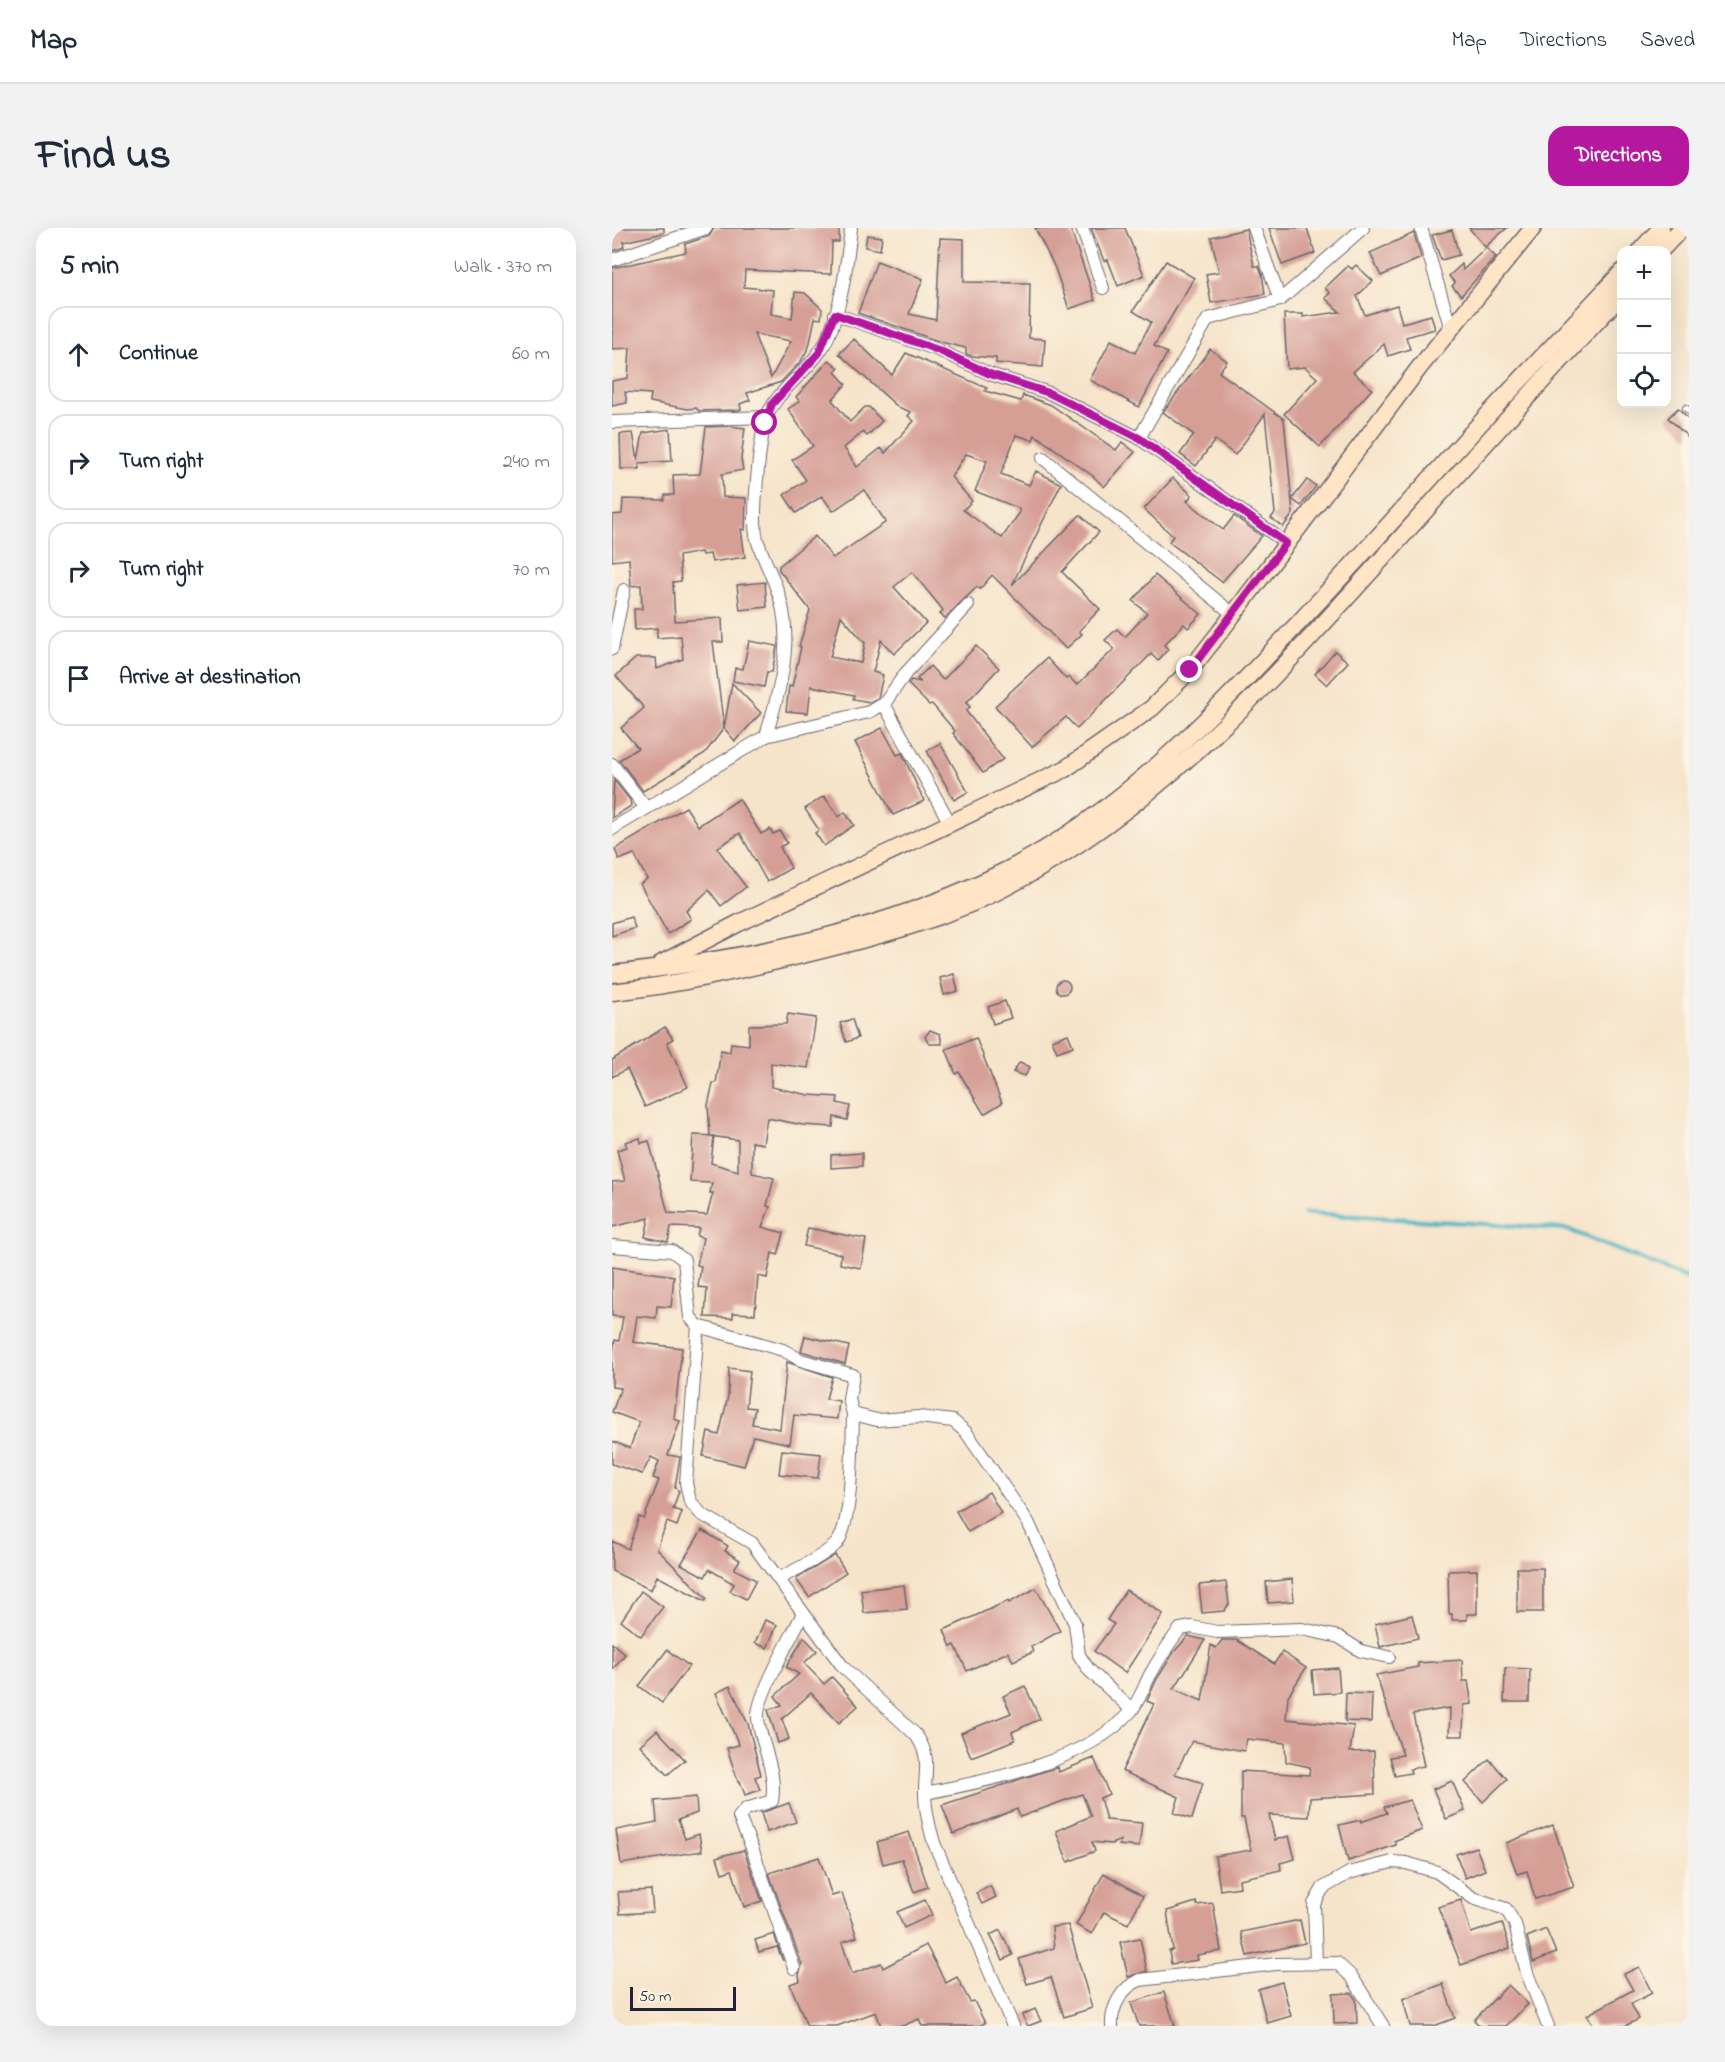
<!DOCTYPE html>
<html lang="en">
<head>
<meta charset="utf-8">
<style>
	:root { --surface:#fff; --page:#f2f2f3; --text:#1f2937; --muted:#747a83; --line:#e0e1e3; --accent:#b5179e }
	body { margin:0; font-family:"Indie Flower",sans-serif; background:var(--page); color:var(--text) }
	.controls { position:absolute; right:18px; top:18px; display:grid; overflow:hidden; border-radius:12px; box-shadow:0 6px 24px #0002 }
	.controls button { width:54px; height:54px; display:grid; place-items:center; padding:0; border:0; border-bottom:2px solid var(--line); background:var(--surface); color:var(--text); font:30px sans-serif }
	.scale { position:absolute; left:18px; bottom:15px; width:106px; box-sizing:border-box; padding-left:6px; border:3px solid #22223b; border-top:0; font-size:16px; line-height:21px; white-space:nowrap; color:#22223b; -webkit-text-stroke:4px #fcf5e5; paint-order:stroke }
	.stop { position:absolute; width:18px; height:18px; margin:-14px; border:4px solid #b5179e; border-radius:50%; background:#fff }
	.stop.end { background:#b5179e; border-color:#fff; box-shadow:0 2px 6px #0008 }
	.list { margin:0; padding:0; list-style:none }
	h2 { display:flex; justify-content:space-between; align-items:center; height:78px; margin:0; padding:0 24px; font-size:26px }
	h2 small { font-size:20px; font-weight:400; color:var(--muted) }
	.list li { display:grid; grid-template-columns:39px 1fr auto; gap:18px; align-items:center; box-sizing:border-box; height:96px; margin:0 12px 12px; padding:0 12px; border:2px solid var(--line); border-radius:18px }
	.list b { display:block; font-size:22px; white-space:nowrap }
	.list em { font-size:20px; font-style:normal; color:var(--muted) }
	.icon { flex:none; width:33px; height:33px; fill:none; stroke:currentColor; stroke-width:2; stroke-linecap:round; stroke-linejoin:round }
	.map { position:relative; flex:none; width:1077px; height:1798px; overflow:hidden; border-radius:18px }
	header { display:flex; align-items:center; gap:36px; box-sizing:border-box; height:84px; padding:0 30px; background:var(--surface); border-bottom:2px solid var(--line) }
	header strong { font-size:28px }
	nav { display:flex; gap:33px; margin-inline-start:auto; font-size:21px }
	.intro { display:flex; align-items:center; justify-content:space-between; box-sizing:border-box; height:144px; padding:0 36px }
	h1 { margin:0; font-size:42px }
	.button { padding:15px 27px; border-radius:18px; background:var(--accent); color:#fff; font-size:21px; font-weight:700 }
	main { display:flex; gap:36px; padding:0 36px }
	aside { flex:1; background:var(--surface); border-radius:18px; box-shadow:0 6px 24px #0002 }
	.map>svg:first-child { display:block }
</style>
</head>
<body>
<header>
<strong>Map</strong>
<nav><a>Map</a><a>Directions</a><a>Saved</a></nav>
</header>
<div class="intro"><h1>Find us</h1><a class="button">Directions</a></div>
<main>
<aside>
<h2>5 min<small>Walk · 370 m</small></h2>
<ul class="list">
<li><svg class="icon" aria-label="ahead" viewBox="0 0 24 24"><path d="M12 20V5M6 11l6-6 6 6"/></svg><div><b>Continue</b></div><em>60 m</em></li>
<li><svg class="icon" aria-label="right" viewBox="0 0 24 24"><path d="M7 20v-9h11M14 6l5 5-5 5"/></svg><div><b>Turn right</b></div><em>240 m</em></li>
<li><svg class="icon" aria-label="right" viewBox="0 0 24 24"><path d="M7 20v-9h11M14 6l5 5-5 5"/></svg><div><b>Turn right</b></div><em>70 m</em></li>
<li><svg class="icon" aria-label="arrive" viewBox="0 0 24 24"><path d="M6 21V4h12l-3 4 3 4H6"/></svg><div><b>Arrive at destination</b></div></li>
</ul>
</aside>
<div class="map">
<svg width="1077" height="1798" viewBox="0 0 1077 1798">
	<rect width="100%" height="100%" fill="#fcf5e5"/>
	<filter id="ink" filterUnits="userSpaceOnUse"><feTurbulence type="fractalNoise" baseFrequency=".0167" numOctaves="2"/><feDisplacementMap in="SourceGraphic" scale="12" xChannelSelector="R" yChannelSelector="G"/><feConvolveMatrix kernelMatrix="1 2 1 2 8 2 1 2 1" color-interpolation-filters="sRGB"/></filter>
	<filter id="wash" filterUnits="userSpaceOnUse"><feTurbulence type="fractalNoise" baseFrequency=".008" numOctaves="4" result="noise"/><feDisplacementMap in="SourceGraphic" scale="24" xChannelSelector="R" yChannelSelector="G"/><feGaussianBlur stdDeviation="1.35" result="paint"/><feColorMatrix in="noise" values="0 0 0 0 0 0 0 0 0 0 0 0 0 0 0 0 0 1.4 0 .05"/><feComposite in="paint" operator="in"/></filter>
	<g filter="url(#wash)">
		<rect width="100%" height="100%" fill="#f6e4ca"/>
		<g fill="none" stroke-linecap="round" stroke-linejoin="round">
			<polyline stroke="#43b1bf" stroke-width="4.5" points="693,985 955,1001 1077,1051"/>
		</g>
		<g id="blocks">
			<g fill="#d59f96" fill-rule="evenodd">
				<polygon points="0,0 52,0 52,5 11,14 12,19 0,23"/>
				<path d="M102 0H227V14H220L219 46 133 42 132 59 161 62 159 86 180 90 183 64 193 65 210 81 209 91 203 90 197 119 189 133 169 154 135 165 138 172 128 176 129 181 127 182 87 183 84 180 76 181 38 174 39 166 13 164 15 175 0 178V153L16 150 18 120 0 121V40L74 24 73 16 97 8ZM142 106 179 113 159 150Z"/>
				<polygon points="423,0 458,0 483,72 457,81 443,40"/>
				<polygon points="479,0 513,0 532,47 506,58 496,32 492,33"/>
				<polygon points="657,0 695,0 703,25 670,37"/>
				<polygon points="857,0 895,0 873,19"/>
				<polygon points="634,1 642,38 647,38 650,46 653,66 599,75 594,46 607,44 599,9"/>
				<polygon points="840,2 847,27 829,32 820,7"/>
				<polygon points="802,5 809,30 769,48 758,25"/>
				<polygon points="255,7 270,9 268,22 253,19"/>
				<polygon points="328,10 352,11 352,54 418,55 417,110 433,111 431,139 384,135 384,130 359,128 354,126 354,120 329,114 246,85 265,33 311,51 297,86 324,92"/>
				<polygon points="874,20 884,29 849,68 840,58 843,55 837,48 850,36 851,42"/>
				<polygon points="554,33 582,50 542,118 555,125 527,179 478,152 499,112 523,125 539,94 521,83"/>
				<polygon points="744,37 761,53 745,68 753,87 785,77 790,95 819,87 823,101 794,109 798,121 776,128 772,116 741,144 760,161 708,219 672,186 705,150 693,139 675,141 672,86 691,86 691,89 728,84 713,70 718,65 713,60 736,38 740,41"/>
				<path d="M242 111 280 147 294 125 375 160 373 163 409 173 411 167 439 177 504 222 510 214 523 224 492 259 481 248 423 207 421 212 404 207 389 246 417 257 424 243 449 256 400 357 468 287 487 304 450 344 488 381 467 403 470 406 454 421 380 347 368 361 365 359 333 390 328 386 331 382 300 344 282 359 314 395 282 426 269 412 261 444 271 447 266 470 258 474 241 471 242 467 199 458 196 485 174 483 177 458 180 459 189 419 187 418 198 382 167 342V338L203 308 221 330 274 294 252 262 221 283 210 268 184 285 172 267 194 252 180 232 201 218 176 181 188 173 184 169 217 132 227 140 223 144 234 156 220 172 238 194 253 179H257L270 193 255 208 251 204 232 220 245 239 269 220 273 225 302 193 296 188 299 184 286 179 227 126ZM354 226 375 233 363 263 406 280 408 284 390 310 351 282 360 273 339 249ZM229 388 253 415 249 435 218 429Z"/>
				<polygon points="598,121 615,133 607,144 672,191 681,286 671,299 659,290 663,285 653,186 623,227 603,212 584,238 568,226 582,207 551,184"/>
				<polygon points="1066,180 1077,191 1077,210 1056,190"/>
				<polygon points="117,198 133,200 129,231 131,242 110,246 111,269 134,270 133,302 129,301 133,329 100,334 98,326 90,327 89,324 67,328 69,353 61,354 63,393 110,390 111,414 101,414 112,500 120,455 149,485 123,513 112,500 93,525 31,563 7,532 26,520 9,500 32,480 4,448 24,430 44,430 45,441 71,431 69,408 45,410 45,400 23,402 22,381 30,381 29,357 19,358 17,331 0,333 0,287 10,286 11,271 52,272 53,267 62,267 61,247 88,246 94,199"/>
				<polygon points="58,201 60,233 27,235 28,241 9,241 8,206 21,205 26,232 31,205"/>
				<polygon points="561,250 580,267 575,273 611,302 622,288 650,308 610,354 557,314 561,308 532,281"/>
				<polygon points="695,252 704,258 689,278 680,271"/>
				<polygon points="543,347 589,386 576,400 572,396 552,417 556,421 546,433 539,426 465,501 454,489 420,519 383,478 435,430 454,451 457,449 465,457 502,421 493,412 505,401 513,409 535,385 521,373"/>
				<polygon points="153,354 155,379 128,382 125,357"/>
				<polygon points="137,413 165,418 160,444 155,444 152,459 121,453 123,440 131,441"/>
				<polygon points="364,418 387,440 354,475 358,479 354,483 391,531 371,545 341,505 343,503 320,476 317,477 296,456 299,452 309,454 305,451 318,438 331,452"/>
				<polygon points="723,423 736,434 715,457 703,446"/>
				<polygon points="270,500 285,527 290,525 312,573 281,587 243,514"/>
				<polygon points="328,515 356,564 342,572 315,523"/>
				<polygon points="2,552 18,572 19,578 0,590"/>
				<polygon points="212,568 227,589 233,584 242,597 212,618 203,605 207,602 193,581"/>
				<polygon points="127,571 149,606 158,601 161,606 168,603 175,615 168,619 179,640 155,654 128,605 105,620 134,659 109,678 97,662 74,683 79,691 56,706 28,656 35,651 22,626 7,632 3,621 74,579 86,598"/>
				<polygon points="19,689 23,700 0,708 0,695"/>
				<polygon points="342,746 346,763 332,767 328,750"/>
				<circle cx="451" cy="759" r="7"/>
				<polygon points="393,773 399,790 381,796 376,779"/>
				<polygon points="176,786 204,790 196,840 159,835 159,859 197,867 226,869 225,875 238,878 235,892 222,889 221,899 191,897 155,890 151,916 140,914 140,945 162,950 155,978 158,979 150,999 172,1005 166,1027 160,1025 155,1050 146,1048 143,1086 121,1085 121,1090 93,1089 95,1060 86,1059 89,1038 85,1037 91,1010 85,1008 87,1000 59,999 56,1014 33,1009 37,990 0,999 0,954 13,953 5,922 15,919 13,914 28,910 29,915 37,913 56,985 95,987 101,965 98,965 100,955 78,954 81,907 102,908 99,935 126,943 126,912 98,908 96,877 101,855 104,855 109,822 118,824 119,815 137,817 137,797 174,796"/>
				<polygon points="240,791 246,810 234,814 228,795"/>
				<polygon points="53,799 61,811 55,814 76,859 33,879 15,841 0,849 0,832"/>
				<polygon points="318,802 328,806 330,816 317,816 313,809"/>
				<polygon points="456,806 461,818 445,824 440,812"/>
				<polygon points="364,810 390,875 372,886 347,844 344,846 334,821"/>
				<polygon points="408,834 418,839 413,848 401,844"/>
				<polygon points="250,925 250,938 219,940 219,927"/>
				<polygon points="196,1000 254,1011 249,1040 228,1036 229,1026 192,1018"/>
				<polygon points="0,1039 62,1048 59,1079 45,1078 44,1090 25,1088 21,1114 70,1120 62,1191 68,1193 56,1227 68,1229 63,1260 67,1263 61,1281 70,1284 65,1298 55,1294 45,1321 95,1371 93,1373 45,1348 39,1362 0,1343 0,1313 16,1321 27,1289 32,1291 47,1252 41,1250 47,1233 39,1229 30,1246 0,1236 0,1213 18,1220 27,1194 0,1184 9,1160 0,1159 0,1129 3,1112 7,1113 11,1089 0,1088"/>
				<polygon points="193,1108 237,1118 233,1136 189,1123"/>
				<polygon points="175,1134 220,1149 214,1171 227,1173 225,1191 182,1187 178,1216 141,1208 132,1238 91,1228 96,1204 107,1207 116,1168 117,1140 138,1143 134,1179 143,1180 140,1196 168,1201"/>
				<polygon points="170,1222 209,1226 206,1250 167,1246"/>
				<polygon points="377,1264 389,1285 356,1304 344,1283"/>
				<polygon points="90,1302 116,1318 113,1323 128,1332 122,1341 144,1352 134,1371 118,1363 122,1356 97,1341 93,1349 69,1336"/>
				<polygon points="223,1327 234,1344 197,1369 184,1351"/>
				<rect x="905" y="1340" width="26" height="44"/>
				<polygon points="865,1342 865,1386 855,1386 855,1392 840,1392 840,1386 837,1386 836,1343"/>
				<polygon points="680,1351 682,1373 656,1375 654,1354"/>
				<polygon points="614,1354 617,1376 612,1383 590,1385 587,1357"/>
				<polygon points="292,1357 295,1381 252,1385 249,1362"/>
				<polygon points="424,1360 448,1403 419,1419 421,1424 401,1433 396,1424 355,1443 343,1417 339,1419 332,1402 396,1373 397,1375"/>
				<polygon points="514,1362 551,1386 513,1445 482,1423 502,1396 495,1392"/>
				<polygon points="29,1363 51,1379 29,1408 9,1393"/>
				<polygon points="800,1387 806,1410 768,1419 763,1396"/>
				<polygon points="153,1392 165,1397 155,1420 143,1415"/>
				<polygon points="576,1408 593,1412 562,1461 590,1473 599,1417 604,1420 610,1412 625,1412 662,1436 670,1424 694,1440 676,1468 674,1491 742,1498 738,1524 762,1523 763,1566 698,1570 697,1589 657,1587 663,1612 677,1608 683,1631 668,1635 669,1642 627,1651 628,1659 608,1662 603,1628 639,1622 632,1590 629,1590 629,1543 697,1547 698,1539 674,1534 673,1515 635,1511 632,1523 580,1513 563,1546 591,1555 580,1591 562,1585 567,1569 510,1543 542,1476 535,1473 545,1451 562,1424"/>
				<polygon points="192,1409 205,1423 192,1435 212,1456 220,1449 246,1478 227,1495 199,1465 170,1491 177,1511 166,1515 156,1482 170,1477 163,1468 187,1446 174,1439"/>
				<polygon points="0,1415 13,1426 0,1442"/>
				<polygon points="55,1422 77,1438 50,1475 27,1458"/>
				<polygon points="850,1432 851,1453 856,1453 860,1476 852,1477 851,1508 837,1508 838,1480 801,1486 812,1538 798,1541 799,1545 783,1548 778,1529 791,1527 764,1447 806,1439 806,1435"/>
				<polygon points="726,1440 728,1464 702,1466 700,1442"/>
				<polygon points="893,1440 918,1441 917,1474 892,1474"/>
				<polygon points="118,1458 136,1496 149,1547 143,1549 148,1562 133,1567 128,1553 126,1554 115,1520 127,1517 104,1465"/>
				<polygon points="413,1458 428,1491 400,1504 403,1512 359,1529 349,1505 399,1485 391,1468"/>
				<polygon points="734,1465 760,1466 759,1494 733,1493"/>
				<polygon points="45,1502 73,1532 55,1547 28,1517"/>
				<polygon points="482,1530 497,1566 488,1570 494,1592 530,1595 527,1619 507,1617 509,1612 499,1616 480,1614 483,1623 456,1634 444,1603 479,1588 470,1566 408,1589 405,1581 341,1606 330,1577 446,1539 447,1544"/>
				<polygon points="877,1531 895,1551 871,1574 853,1554"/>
				<polygon points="840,1553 853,1583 834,1591 821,1561"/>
				<polygon points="84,1569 85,1585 66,1592 73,1611 87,1606 90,1623 9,1636 4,1602 45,1594 43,1573"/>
				<polygon points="798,1572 810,1602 782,1613 784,1617 736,1633 727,1597 749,1592 749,1594 775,1585 772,1579"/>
				<polygon points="177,1575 184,1594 155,1604 149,1585"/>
				<polygon points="941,1597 962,1659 923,1671 915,1643 905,1646 894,1615"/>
				<polygon points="297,1604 316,1659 302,1664 290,1631 271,1636 265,1614"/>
				<polygon points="864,1619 873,1642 853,1650 844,1626"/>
				<polygon points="132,1622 150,1673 132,1679 120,1642 110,1645 105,1629"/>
				<polygon points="207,1629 220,1668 230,1665 245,1709 230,1714 240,1746 269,1735 271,1740 314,1717 334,1755 345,1749 358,1774 362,1773 373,1795 367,1798 310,1798 307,1791 290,1798 269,1798 264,1784 225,1798 195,1798 178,1756 188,1753 187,1747 190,1737 157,1645"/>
				<polygon points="492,1645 531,1668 516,1696 492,1684 480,1706 464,1697"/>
				<polygon points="378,1658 384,1669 370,1676 364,1665"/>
				<polygon points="39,1662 41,1684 8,1686 6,1664"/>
				<polygon points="313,1672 320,1687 292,1700 285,1684"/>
				<polygon points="849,1672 859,1705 890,1695 898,1720 849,1737 826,1679"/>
				<polygon points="584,1674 585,1677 601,1675 609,1723 585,1727 586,1732 559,1736 557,1723 561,1722 555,1683"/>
				<polygon points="688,1692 693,1715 635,1728 629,1704"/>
				<polygon points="456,1697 480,1780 452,1789 439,1749 415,1756 407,1731 442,1720 440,1699"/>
				<polygon points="934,1701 944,1725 921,1734 915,1709"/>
				<polygon points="388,1702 401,1727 391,1732 378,1707"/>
				<polygon points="162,1706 171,1733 165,1719 147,1724 143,1712"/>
				<polygon points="528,1710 535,1743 516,1749 508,1714"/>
				<polygon points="1027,1739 1040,1765 1019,1776 1027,1791 1013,1798 982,1798 975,1787 1021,1762 1012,1746"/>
				<polygon points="670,1754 679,1788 655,1795 646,1761"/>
				<polygon points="831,1756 843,1790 822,1798 798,1798 791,1771"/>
				<polygon points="896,1757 916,1776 894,1798 868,1798 862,1792"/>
				<polygon points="552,1764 563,1798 527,1798 519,1775"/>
				<polygon points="740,1765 744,1772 745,1795 722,1796 721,1766"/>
				<polygon points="423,1781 429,1793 416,1798 410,1787"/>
			</g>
		</g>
	</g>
	<g filter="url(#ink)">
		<use href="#blocks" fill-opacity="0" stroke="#6c666d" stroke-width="1.5"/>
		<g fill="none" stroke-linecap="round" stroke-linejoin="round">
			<g stroke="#6c666d" stroke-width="8">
				<polyline id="service" points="1074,180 1077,183"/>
			</g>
			<g stroke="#6c666d" stroke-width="14">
				<g id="minor">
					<polyline points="470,0 491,60"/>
					<polyline points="642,0 668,72"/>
					<polyline points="809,0 839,101"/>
					<polyline points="0,32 94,0"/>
					<polyline points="223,86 326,122 378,146 437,165 527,210 674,315"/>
					<polyline points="0,194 155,189"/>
					<polyline points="527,210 596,91 668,72 751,0"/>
					<polyline points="431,230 621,386"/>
					<polyline points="0,421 12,362"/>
					<polyline points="272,476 339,597"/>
					<path d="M154 508C166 468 179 424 171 383 167 358 152 335 145 311 139 292 148 214 153 194 161 166 189 149 206 126 228 97 235 36 239 0"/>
					<polyline points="0,536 34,580"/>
					<polyline points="0,601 154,508 257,484 272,476 293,446 356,377"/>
					<path d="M0 1018 60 1023 72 1032 78 1089 86 1098 74 1255 78 1273 89 1286 140 1315 231 1439 304 1507C319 1529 313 1540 313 1565 313 1582 317 1598 322 1615L401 1798"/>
					<polyline points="86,1098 171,1122 189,1132 241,1147 237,1171 241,1186 265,1192 307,1189 341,1193 354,1204 416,1294 463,1396 467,1427 477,1442 520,1482"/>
					<path d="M167 1351C185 1340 208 1331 223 1317 241 1301 240 1213 241 1186"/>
					<path d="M313 1565C376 1553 475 1534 519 1483 527 1473 532 1459 538 1447 547 1431 557 1415 568 1401L580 1399 605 1404 690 1401 727 1409 749 1423 777 1429"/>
					<polyline points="704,1735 702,1676 711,1660 737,1645 780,1634 794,1635 825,1644 861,1670 894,1681 903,1696 915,1745 936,1798"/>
					<path d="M182 1740 140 1620 127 1589 134 1581 160 1573C165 1544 150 1519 146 1491 143 1471 181 1407 191 1385"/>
					<path d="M500 1798C499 1779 510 1759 528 1752L664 1736 725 1735 740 1749 771 1798"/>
				</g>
			</g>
			<g stroke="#6c666d" stroke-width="19">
				<g id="secondary">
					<polyline points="1029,22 1049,0"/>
					<polyline points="1049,22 1070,0"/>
					<polyline points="50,735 127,695 453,541 540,480 578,442 611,400 807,140 921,0"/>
					<path d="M0 746C135 731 277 703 399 640 526 575 624 461 720 359 772 303 823 245 874 189 919 140 965 93 1010 44"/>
					<path d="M0 764C66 757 129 742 194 726 263 709 335 691 398 657 553 575 672 440 787 312 861 229 935 147 1010 66"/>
				</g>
			</g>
			<use href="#service" stroke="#fff" stroke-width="6"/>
			<use href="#minor" stroke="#fff" stroke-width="12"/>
			<use href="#secondary" stroke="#ffe4c6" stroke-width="16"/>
		</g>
	</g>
	<g fill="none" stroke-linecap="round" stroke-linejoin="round" filter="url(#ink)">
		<polyline stroke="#b5179e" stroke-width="8" points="153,195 160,176 207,125 223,86 326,122 378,146 437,165 527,210 674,315 578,442"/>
	</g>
</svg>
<div class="controls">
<button>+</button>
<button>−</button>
<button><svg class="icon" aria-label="locate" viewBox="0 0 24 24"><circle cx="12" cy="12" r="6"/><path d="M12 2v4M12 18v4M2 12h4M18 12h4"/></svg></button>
</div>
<div class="scale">50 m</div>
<div class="stop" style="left:153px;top:195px"></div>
<div class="stop end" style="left:578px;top:442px"></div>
</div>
</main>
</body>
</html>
